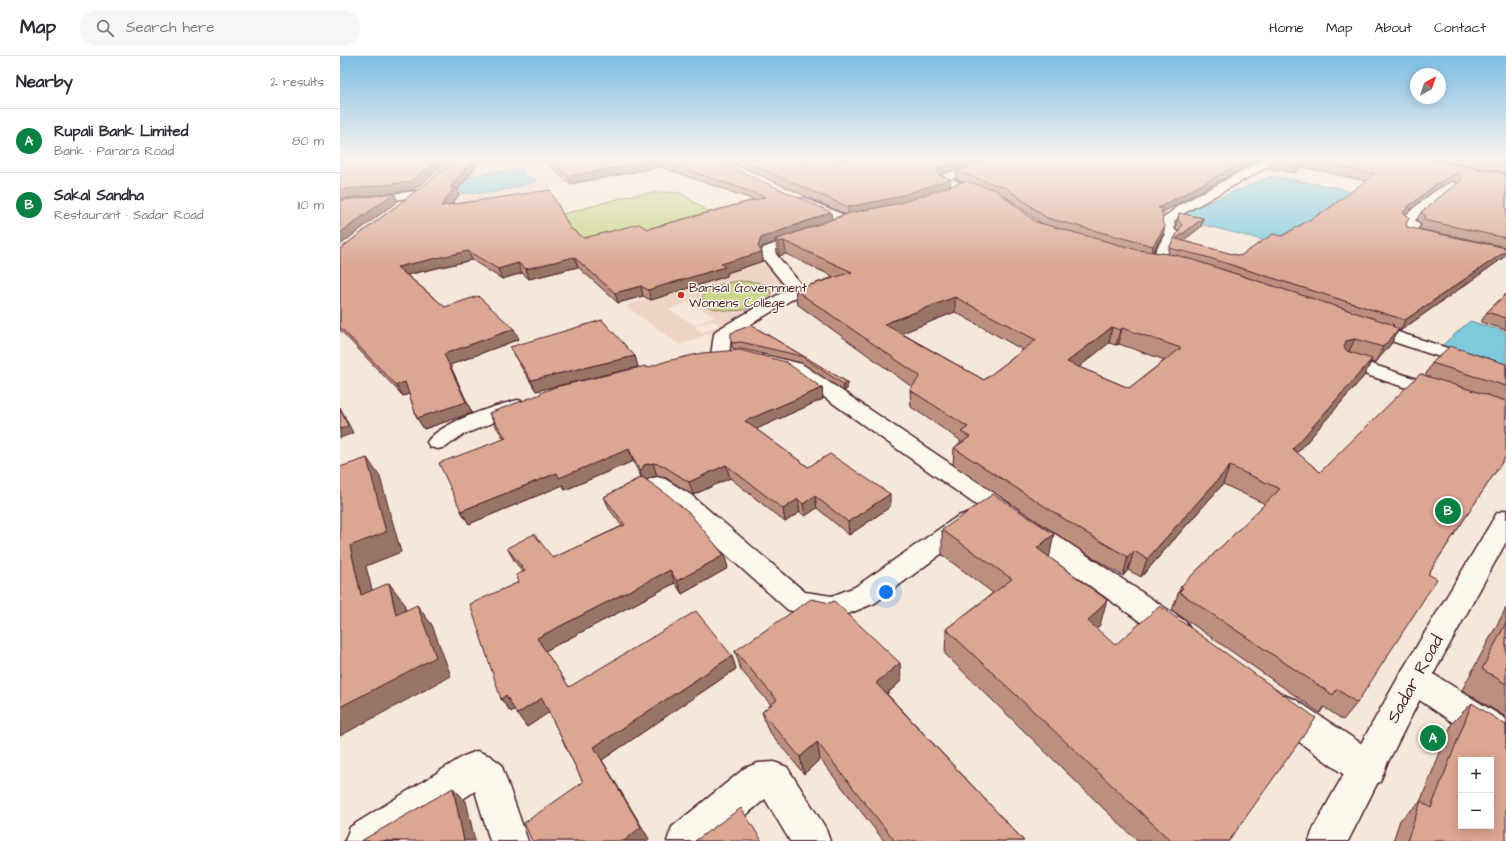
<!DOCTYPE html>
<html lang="en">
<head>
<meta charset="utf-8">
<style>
	:root { --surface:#fff; --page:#f7f7f7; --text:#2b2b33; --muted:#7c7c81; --line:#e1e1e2; --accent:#0b8043 }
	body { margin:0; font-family:"Architects Daughter",sans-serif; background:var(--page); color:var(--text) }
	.controls { position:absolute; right:12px; bottom:12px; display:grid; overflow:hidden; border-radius:0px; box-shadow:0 2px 10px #0003 }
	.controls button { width:36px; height:36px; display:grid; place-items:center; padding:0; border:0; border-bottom:1px solid var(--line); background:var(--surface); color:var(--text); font:20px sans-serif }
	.compass { position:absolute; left:1070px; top:12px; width:36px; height:36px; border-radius:50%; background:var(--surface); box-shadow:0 2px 10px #0003; rotate:40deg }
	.you { position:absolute; left:546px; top:536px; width:14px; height:14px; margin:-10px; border:3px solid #fff; border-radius:50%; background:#1a73e8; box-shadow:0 0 0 6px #1a73e833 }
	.badge { display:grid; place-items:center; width:26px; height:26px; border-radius:50%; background:var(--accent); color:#fff; font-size:13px; font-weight:700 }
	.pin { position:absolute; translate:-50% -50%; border:2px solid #fff; box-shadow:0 1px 4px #0006 }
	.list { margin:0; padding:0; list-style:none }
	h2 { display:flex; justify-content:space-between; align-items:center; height:52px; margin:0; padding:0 16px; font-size:17px }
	h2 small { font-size:13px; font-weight:400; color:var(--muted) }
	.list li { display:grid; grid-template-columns:26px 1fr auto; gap:12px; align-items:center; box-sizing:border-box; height:64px; padding:0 16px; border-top:1px solid var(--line) }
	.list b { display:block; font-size:15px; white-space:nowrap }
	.list p { margin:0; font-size:13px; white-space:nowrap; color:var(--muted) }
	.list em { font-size:13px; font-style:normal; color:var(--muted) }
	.icon { flex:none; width:22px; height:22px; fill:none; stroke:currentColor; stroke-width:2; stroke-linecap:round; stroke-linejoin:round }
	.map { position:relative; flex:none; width:1166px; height:785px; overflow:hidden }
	header { display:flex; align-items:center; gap:24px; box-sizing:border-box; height:56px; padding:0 20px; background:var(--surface); border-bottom:1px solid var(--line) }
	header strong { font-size:19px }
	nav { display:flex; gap:22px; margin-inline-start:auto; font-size:14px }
	.search { width:280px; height:36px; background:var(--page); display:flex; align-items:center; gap:10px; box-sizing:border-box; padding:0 14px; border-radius:22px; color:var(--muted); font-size:15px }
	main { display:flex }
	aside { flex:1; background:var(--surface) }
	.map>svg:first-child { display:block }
</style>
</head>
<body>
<header>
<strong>Map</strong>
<div class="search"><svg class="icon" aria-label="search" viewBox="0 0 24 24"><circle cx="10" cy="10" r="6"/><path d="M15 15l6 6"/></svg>Search here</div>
<nav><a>Home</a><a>Map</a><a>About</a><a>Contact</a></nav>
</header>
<main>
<aside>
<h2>Nearby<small>2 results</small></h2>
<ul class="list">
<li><span class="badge">A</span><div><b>Rupali Bank Limited</b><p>Bank · Parara Road</p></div><em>80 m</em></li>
<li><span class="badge">B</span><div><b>Sakal Sandha</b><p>Restaurant · Sadar Road</p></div><em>110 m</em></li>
</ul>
</aside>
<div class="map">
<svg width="1166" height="785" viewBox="0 0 1166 785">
	<rect width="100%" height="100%" fill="#f5e7da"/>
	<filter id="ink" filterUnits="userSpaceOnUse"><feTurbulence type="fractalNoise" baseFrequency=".025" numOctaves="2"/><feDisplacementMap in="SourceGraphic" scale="8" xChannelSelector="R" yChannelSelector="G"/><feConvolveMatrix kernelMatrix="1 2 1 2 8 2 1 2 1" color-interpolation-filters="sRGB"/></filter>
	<g filter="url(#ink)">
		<g fill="#edd4c4" fill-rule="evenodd">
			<polygon points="142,103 357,103 361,105 84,153"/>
			<path d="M379 186 476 235 340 289 286 250 340 232ZM348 246 374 260H375L355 269 329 254ZM372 264 380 269 362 276 354 271Z"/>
		</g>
		<g fill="#cad68a" stroke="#8a7a5a">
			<polygon points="323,136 340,137 372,158 224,192 202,164 292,139"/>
			<path d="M399 225 416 226 428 230 431 237C417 258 385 258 364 249L362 241C372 229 384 227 399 225Z"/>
		</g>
		<g fill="#7ecadd" stroke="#698696">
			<path d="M178 113 184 115 183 120 196 124C170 135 141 140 113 136L125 123 132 120Z"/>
			<polygon points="932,120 1003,133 1011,137 971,170 930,186 845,164 840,158"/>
			<polygon points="1130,265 1166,276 1166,314 1098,293"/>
		</g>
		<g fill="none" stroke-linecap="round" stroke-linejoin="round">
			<g stroke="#4a1f2b" stroke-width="3">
				<g id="minor">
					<polygon points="648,103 662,103 661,105 611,123 628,129 630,131 628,133 606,141 598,141 596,139 598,137 613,131 600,126 598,122 599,120"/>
					<polygon points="924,103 935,103 927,111 846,156 834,165 835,170 834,173 838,177 822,208 812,208 810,205 825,178 821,174 823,170 821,164 838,150"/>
					<path d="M1112 126 1116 127 1117 129 1116 131 1075 164 1080 169 1077 174 1097 179 1099 182 1097 185 1092 186 1064 179 1063 176 1067 170 1061 165C1067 156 1102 128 1112 126Z"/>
					<polygon points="77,135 83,138 81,140 0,152 0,144"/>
					<polygon points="464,142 511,162 513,165 511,168 503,168 460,147 458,145 460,143"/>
					<polygon points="464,177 469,178 471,181 469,184 435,197 464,232 461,238 391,280 389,300 386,304 380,305 374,304 371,300 374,278 377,274 448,233 421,200 423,192"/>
					<polygon points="1027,266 1166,311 1166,323 1021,275 1019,271 1021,267"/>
					<polygon points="425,299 462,308 846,566 851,575 846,584 836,588 826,584 449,316 419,309 416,305 419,301"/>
					<polygon points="1007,300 1107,333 1110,337 1107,341 1100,343 1000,310 998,306 1000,302"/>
					<path d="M178 344 185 346 188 350 185 354 122 379 106 391 98 393 90 391 87 386C99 367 156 349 178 344Z"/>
					<polygon points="317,421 325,423 351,439 465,536 492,540 515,531 618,460 627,457 636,460 640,466 636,472 535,547 493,564 448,554 333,451 309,435 305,429 309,423"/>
					<polygon points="1074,609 1085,613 1166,663 1166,699 1154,694 1063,633 1058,623 1063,613"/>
					<polygon points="944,639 956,644 1040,700 1045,713 1040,726 1027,731 1014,726 932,666 928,655 932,644"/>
					<polygon points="137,695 150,700 161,708 188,785 150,785 135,735 58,785 5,785 10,771 124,700"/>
					<polygon points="434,706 447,711 485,771 490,785 450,785 425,743 375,785 327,785 332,771 405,712 418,707"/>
				</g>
			</g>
			<g stroke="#4a1f2b" stroke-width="3">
				<polygon id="major" points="1166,454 1166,486 1085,633 1008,785 969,785 974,771 1063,613 1157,457"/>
			</g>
			<use href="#minor" fill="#fbf7ec" fill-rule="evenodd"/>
			<use href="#major" fill="#fbf7ec" fill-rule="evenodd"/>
		</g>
		<g fill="#bc8f7e" stroke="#4a1f2b" fill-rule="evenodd">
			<path d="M118 103H142L117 135 119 139 112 148 230 172 244 182 307 173 414 144 321 111 230 128 214 114 203 103H373L492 163 505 158 408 114 380 103H644L599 119 610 130 623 126 616 123V115L652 103H921L910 108 823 156 822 159 823 161 822 166 825 170 823 178 813 196 828 198 829 192 838 176 836 173 837 165 839 157 863 162 861 171 842 185 900 200 942 180 988 153 1026 125 962 111 954 117 928 112 930 105 1088 103 1166 118V191L1079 173 1081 169 1077 164 1081 156 1117 127V126L1112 125 1092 136 1065 158 1069 162 1066 168 1067 171 1163 202 1060 275 1058 274 1051 288 1035 307 1031 306 1024 320 957 397 980 416 1085 320 1092 307 1166 308V400L1088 518 1017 647 1003 664 984 651 980 657 832 554 841 530 925 448 883 428 801 521 788 514 783 520 739 493 613 409 614 392 620 387V384L571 351 570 334 572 331 457 248 455 234 494 221 446 198 439 200 437 198 436 186 422 191 421 195 423 205 387 217V220L311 244 303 240 278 247 238 211 189 223 182 217 162 223 132 204 67 219 105 251 179 283 110 309 132 357 84 373 77 362 69 338 63 340 0 274V193ZM661 139 665 140 702 168 696 166ZM615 256 683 294 644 324 561 277ZM769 287 776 289 779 288 825 304 789 332 739 311Z"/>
			<polygon points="1093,103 1166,103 1166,117"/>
			<polygon points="1166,238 1166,274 1141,266 1147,256"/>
			<polygon points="411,269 507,326 507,333 504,335 462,307 402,293 393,293 391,287"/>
			<polygon points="170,291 295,300 298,311 196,335 175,301"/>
			<polygon points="306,312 482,332 483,343 416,373 468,411 550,451 509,479 477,452 465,460 460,456 445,466 390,422 353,439 326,422 317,420 309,422 307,424 384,499 388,512 342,538 335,527 205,595 229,631 392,600 396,613 262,704 309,783 307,785 192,785 243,726 209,656 187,671 175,653 171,656 161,643 179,526 183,516 175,506 167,492 213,502 282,470 270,454 264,441 301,421 293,405 225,434 223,429 129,468 121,455 164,383 155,369 149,357"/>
			<polygon points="602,474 710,502 760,569 756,572 889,785 797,785 605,598 606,573 653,537 602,499"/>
			<polygon points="1166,552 1166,661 1122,634"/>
			<polygon points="395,595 561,625 547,638 684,785 544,785 480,703 464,718 428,674 422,656 431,649 401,614"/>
			<polygon points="1132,647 1166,785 1053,785 1060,764 1080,746 1112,667"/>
		</g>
		<g fill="#997466" stroke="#4a1f2b">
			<polygon points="101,103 114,103 73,134 0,143 0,134"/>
			<polygon points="133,103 142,103 117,135 119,139 105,158 101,150 110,132"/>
			<polygon points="624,103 644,103 598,119 597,115 598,112"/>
			<polygon points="909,103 921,103 910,108 823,156 822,161 818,152"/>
			<polygon points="319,104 321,111 230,128 228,120"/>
			<polygon points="965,104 962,111 954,117 956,110"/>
			<polygon points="1116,117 1112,125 1092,136 1063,160 1063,157 1067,152 1096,128"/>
			<polygon points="611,123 610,131 554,151 508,159 508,151"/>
			<polygon points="54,137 58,145 0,189 0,177"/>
			<polygon points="491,156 492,165 435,184 436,186 422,191 421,196 422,196 423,205 387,217 387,220 311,244 308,234 381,208 418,191 421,182"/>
			<polygon points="863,162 861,171 833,192 836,183"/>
			<polygon points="825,170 823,178 811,199 813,190"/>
			<polygon points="444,185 446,198 439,200 438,186"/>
			<polygon points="128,195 132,204 62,220 57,211"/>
			<polygon points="1166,195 1166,197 1163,202 1060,275 1065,264"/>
			<polygon points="234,201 238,211 189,223 186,213"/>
			<polygon points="178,207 182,217 162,223 158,213"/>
			<polygon points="301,230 303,240 278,247 275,237"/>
			<polygon points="615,241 615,256 545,284 544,268"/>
			<polygon points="772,271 769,287 725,322 727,306"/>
			<polygon points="782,272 779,288 776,289 780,274"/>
			<polygon points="174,273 179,283 110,309 132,357 84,373 77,362 104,298"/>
			<polygon points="1059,273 1051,288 1035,307 1043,291"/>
			<polygon points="1015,283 1007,299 999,301 1006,285"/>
			<polygon points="295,300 298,311 196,335 191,324"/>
			<polygon points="1032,303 1024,320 945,411 953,393"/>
			<polygon points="65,326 72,337 63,340 56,329"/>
			<polygon points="507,326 507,333 504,335 503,328"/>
			<polygon points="482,332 483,343 408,377 405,365"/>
			<polygon points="0,351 13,377 0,382"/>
			<polygon points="289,393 293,405 225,434 223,429 129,468 121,455 217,417"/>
			<polygon points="27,402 40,421 61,496 26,510 38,558 21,539 10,490"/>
			<polygon points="313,407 317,420 309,422 304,428 300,416 304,409"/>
			<polygon points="386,409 390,422 353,439 349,426"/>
			<polygon points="890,410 883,428 801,521 807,503"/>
			<polygon points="550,438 550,451 509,479 508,466"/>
			<polygon points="475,440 477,452 465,460 463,448"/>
			<polygon points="458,443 460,456 445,466 443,453"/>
			<polygon points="714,478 709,503 697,492"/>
			<polygon points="794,495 788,514 783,520 788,501"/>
			<polygon points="384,499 388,512 342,538 337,525"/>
			<polygon points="330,514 335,527 205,595 197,582"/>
			<polygon points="49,527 64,547 72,579 56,559"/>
			<polygon points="767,544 760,569 741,590 748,565"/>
			<polygon points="77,549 92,569 111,620 0,680 0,651"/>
			<polygon points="392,600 396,613 262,704 309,783 307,785 284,785 254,691"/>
			<polygon points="560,607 561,625 538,645 536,627"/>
			<polygon points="166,639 176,652 171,656 161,643"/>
			<polygon points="202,642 211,655 187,671 177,658"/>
			<polygon points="477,686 480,703 464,718 460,701"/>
			<polygon points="113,732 126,745 135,785 124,785"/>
		</g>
		<g fill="#dba692" stroke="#4a1f2b" fill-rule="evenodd">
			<polygon points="0,103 101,103 69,126 0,134"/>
			<polygon points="118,103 133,103 110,132 115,131 101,150 210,134 230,172 244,182 299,168 307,173 426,141 319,104 228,120 208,103 373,103 491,156 421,182 418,191 422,196 381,208 385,211 308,234 301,230 275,237 234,201 186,213 178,207 158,213 128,195 57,211 105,251 138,240 174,273 104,298 126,346 77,362 65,326 56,329 0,271 0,193"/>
			<polygon points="397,103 624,103 598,112 597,115 599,119 611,123 553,142 508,151 406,106"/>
			<polygon points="652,103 909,103 818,152 824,153 821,155 823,161 822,166 825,170 813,190 707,162 666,132 616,115"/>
			<polygon points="932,103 1088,103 1166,118 1166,182 1084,164 1086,160 1081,156 1121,124 1121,119 1116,117 1096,128 1067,152 1063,157 1069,162 1066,167 1067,171 1166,192 1166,195 1065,264 863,200 829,192 842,169 838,164 839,157 863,162 836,183 900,200 933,178 942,180 988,153 1035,118 965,104 956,110 930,105"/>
			<polygon points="1132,103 1166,103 1166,109"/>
			<path d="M625 125 656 134 696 166 798 194 836 199 853 204 1054 269 1052 270 1059 273 1043 291 1015 283 1006 285 1004 291 1007 295 1032 303 953 393 980 416 1080 318 1166 345V400L1088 518 1097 523 1017 647 997 633 993 639 839 536 843 532 841 530 940 433 890 410 807 503 794 495 788 501 743 475 614 392 630 381 621 376 628 371 570 334 580 320 455 234 512 216 444 185 438 186 435 184 510 157 561 147ZM615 241 696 284 644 324 544 268ZM772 271 780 274 782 272 841 292 789 332 727 306Z"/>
			<polygon points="54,137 0,177 0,145"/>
			<polygon points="1166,238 1166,262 1147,256"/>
			<polygon points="262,264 295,300 191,324 170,291"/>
			<polygon points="411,269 507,326 503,328 461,300 401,286 391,287 391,277"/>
			<polygon points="1110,290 1166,308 1166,330 1092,307"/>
			<polygon points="400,294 446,306 482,332 405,365 468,411 490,398 550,438 508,466 475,440 463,448 458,443 443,453 386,409 349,426 322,409 313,407 304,409 300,416 289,393 219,422 217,417 121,455 99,407 166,382 149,357 201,338 200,337 215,331 305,310 306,312 327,305 362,297"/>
			<polygon points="0,353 8,370 0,373"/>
			<polygon points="27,402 46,476 10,490 21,539 49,527 56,559 77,549 96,601 0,651 0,411"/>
			<polygon points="302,421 328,439 351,459 384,499 337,525 330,514 197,582 229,631 356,555 392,600 254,691 301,771 284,785 192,785 184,767 243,726 202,642 177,658 166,639 161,643 130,548 179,526 176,519 185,515 167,492 194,478 213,502 285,469 264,441"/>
			<polygon points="653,438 714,478 697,492 767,544 748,565 775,589 820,550 976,662 889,785 831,785 606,573 672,523 602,474"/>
			<polygon points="471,543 490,547 494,545 560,607 536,627 684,785 555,785 477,686 460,701 422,656 437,644 395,595"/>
			<polygon points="1166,567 1166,628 1142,613"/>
			<path d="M1132 647 1166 669V785H1067L1081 745 1091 752ZM1121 704H1151V770H1121Z"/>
			<polygon points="113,732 124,785 21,785"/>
			<polygon points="401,752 422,785 355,785"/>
		</g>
	</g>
	<linearGradient id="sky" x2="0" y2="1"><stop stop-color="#7dbde4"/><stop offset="0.48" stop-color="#faf4ee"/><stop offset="1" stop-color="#faf4ee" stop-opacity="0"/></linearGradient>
	<rect width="1166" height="213" fill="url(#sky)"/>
	<circle fill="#c8321e" stroke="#fbf7ec" stroke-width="1.5" cx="341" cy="239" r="4"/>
	<g text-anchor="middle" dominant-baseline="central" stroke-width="3" stroke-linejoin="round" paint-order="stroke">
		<g font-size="13" fill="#4a1f2b" stroke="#fbf7ec" text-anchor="start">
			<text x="349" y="232">Barisal Government<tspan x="349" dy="15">Womens College</tspan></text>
		</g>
		<g font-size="18" fill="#4a1f2b" stroke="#fbf7ec">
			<text transform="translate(1075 623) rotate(-61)">Sadar Road</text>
		</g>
	</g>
</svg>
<div class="controls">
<button>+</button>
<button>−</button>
</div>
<svg class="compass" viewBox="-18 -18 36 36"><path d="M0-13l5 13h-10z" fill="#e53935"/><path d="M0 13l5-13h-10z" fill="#7c7c81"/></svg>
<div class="you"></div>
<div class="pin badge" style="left:1093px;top:682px">A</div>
<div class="pin badge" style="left:1108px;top:455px">B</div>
</div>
</main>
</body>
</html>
